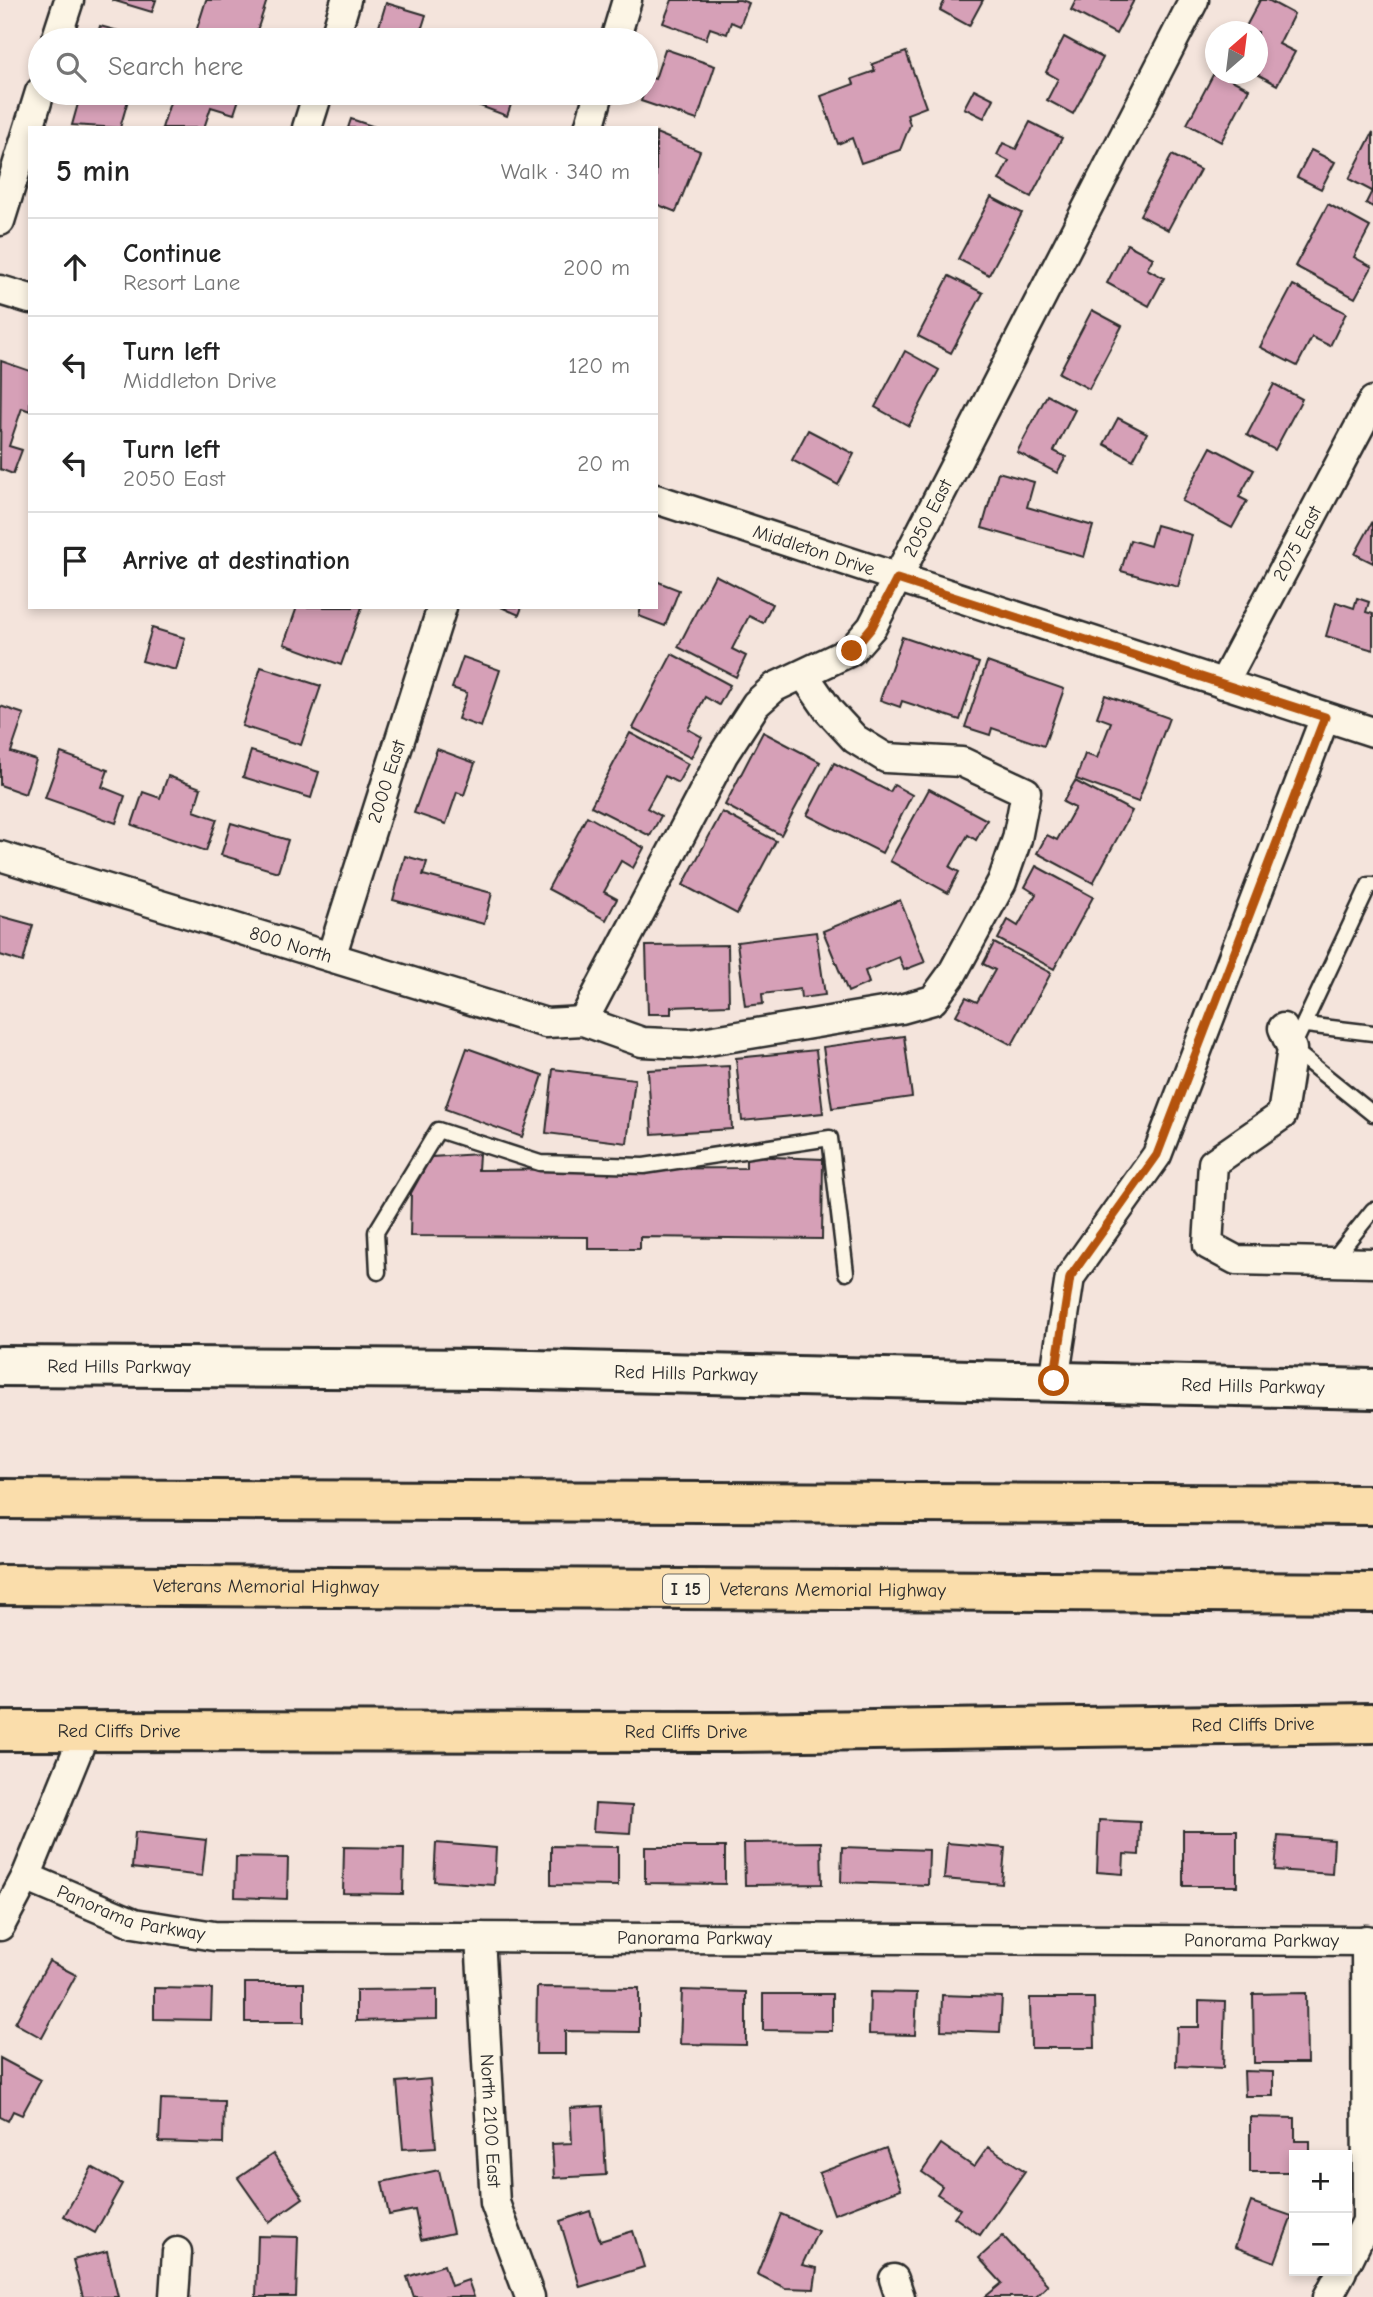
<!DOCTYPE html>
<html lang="en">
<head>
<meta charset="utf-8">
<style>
	:root { --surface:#fff; --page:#f2f2f2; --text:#222; --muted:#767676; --line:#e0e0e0 }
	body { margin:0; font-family:"Comic Neue",sans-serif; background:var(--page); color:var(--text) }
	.controls { position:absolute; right:21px; bottom:21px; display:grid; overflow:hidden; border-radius:0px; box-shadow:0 4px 10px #0003 }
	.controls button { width:63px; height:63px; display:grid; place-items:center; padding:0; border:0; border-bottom:2px solid var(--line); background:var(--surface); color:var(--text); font:35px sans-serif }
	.compass { position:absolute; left:1205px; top:21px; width:63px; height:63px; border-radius:50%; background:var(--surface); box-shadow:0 4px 10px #0003; rotate:28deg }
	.stop { position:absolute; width:21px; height:21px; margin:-16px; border:5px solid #b45309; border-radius:50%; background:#fff }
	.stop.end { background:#b45309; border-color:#fff; box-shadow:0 2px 7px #0008 }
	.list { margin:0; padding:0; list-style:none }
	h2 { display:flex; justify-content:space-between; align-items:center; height:91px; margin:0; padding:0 28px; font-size:30px }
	h2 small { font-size:23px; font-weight:400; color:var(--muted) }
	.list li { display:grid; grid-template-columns:46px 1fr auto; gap:21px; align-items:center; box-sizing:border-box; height:98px; padding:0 28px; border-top:2px solid var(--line) }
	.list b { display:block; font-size:26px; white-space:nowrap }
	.list p { margin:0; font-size:23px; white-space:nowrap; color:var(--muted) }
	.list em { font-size:23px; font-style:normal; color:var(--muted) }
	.icon { flex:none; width:38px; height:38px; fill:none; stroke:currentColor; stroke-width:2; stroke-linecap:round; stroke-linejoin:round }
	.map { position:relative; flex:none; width:1373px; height:2297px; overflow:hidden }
	.search { position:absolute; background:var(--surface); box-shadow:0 4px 10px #0003; left:28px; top:28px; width:630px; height:77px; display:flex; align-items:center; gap:18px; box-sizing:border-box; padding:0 24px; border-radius:38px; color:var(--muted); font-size:26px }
	.panel { position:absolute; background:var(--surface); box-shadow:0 4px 10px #0003; left:28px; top:126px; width:630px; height:483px; border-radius:0px }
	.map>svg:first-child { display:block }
</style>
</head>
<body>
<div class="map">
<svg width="1373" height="2297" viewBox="0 0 1373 2297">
	<rect width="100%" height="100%" fill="#f4e4dc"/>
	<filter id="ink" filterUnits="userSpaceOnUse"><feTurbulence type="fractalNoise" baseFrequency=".0143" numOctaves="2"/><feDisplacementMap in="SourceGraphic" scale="14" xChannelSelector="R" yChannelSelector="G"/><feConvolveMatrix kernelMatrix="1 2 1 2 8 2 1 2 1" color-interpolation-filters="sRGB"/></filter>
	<g filter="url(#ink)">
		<g fill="#d6a0b7" stroke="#2b2b2b" stroke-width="2">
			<polygon points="112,0 156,0 152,12"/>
			<polygon points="206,0 267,0 254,40 212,40 195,35"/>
			<polygon points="672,0 740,0 749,3 740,26 731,22 727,34 710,28 706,39 663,23"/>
			<polygon points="945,0 983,0 969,26 940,10"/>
			<polygon points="1076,0 1134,0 1116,34 1071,10"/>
			<polygon points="1260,0 1268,0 1294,14 1279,44 1295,52 1277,85 1257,74 1258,32 1243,32"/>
			<polygon points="386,3 426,15 418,40 375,40"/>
			<polygon points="100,26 126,33 125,40 96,40"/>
			<polygon points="1064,37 1103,58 1073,114 1047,100 1058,79 1046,72"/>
			<polygon points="665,49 715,66 697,120 641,101 649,77 655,79"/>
			<polygon points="906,52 926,107 907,114 910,125 900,150 861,163 852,138 838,144 821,96 854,84 852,79 875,71 872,64"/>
			<polygon points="1215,71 1249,89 1221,142 1187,124"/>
			<polygon points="974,89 994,99 984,118 964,108"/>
			<polygon points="81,93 130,93 120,128 72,125"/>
			<polygon points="173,93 241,93 234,114 211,107 204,128 162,128"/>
			<polygon points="476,93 515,93 507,116 472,103"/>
			<polygon points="351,119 378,128 348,128"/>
			<polygon points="1030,122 1062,138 1031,197 999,180 1009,161 997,155 1003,143 1016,149"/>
			<polygon points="1373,132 1373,207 1366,203 1372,191 1349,179"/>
			<polygon points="656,133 700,151 676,212 656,204"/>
			<polygon points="1311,150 1335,162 1321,189 1297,177"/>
			<polygon points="1172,155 1200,170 1168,230 1140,215"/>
			<polygon points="991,197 1022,213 989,275 958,259"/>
			<polygon points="1328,204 1370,227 1354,257 1372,267 1355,298 1295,266"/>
			<polygon points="1127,244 1153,258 1147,269 1164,278 1149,306 1107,283"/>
			<polygon points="949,276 983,293 951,353 918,336"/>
			<polygon points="1293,285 1346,313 1330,346 1312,337 1297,366 1260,347"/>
			<polygon points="1092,310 1122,326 1089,389 1059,373"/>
			<polygon points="905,351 939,370 909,426 875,407"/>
			<polygon points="1,361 30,371 30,411 22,408 9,446 22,450 13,474 0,469"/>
			<polygon points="1274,384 1302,399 1275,450 1247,435"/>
			<polygon points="1047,395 1075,410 1054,451 1066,457 1057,473 1017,452"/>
			<polygon points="1118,418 1147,433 1133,460 1104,444"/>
			<polygon points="808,430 854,454 838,485 792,460"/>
			<polygon points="1211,447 1254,470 1239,497 1247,501 1232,528 1182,501"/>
			<polygon points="998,472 1034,482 1027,507 1093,526 1084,557 982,528"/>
			<polygon points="1373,521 1373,563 1355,554"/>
			<polygon points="1156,525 1192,535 1178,587 1121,571 1130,540 1150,546"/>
			<polygon points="715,575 772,604 763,623 749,616 732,649 746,656 736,677 678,647"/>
			<polygon points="656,581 679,590 665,626 639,616 641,607 656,607"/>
			<polygon points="1357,598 1369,602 1366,612 1373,614 1373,650 1326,636 1336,602 1354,608"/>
			<polygon points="297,607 362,607 341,665 284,644"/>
			<polygon points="501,607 522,607 519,615"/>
			<polygon points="152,628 185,638 176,670 142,661"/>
			<polygon points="902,637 979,663 960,720 902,701 900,707 880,700"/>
			<polygon points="672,654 730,685 719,705 705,697 688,729 702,737 691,758 633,728"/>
			<polygon points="463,657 500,670 481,727 458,719 467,693 452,688"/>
			<polygon points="987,662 1064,689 1044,746 992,728 990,735 965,727"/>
			<polygon points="261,667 321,686 301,745 242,726"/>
			<polygon points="1105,695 1169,718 1138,802 1076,779 1085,754 1097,758 1111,722 1097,717"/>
			<polygon points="0,706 24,714 11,752 36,760 25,794 0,785"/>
			<polygon points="763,732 820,762 781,835 725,805"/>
			<polygon points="630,733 688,764 678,783 665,776 647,808 661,816 650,836 591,806"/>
			<polygon points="437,749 475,763 464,795 457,792 446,824 414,813"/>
			<polygon points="251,751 319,772 311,798 243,777"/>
			<polygon points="61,753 108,770 102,787 125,796 116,823 45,798"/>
			<polygon points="834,763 890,792 894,785 912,795 882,853 807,815"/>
			<polygon points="168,776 201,788 194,811 217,819 206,851 132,825 143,792 160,798"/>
			<polygon points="1075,781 1132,811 1093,883 1037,853 1047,835 1057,840 1075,808 1063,802"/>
			<polygon points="929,789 987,820 976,840 968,835 950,867 959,872 948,893 890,861"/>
			<polygon points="722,812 776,841 737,914 683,885"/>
			<polygon points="587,816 644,848 633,868 621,861 604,892 617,899 606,920 548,889"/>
			<polygon points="231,823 288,840 278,872 221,855"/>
			<polygon points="405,856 427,862 423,875 492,893 484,924 393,900"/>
			<polygon points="1036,866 1093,897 1054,969 998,939 1008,920 1018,926 1036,894 1025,887"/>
			<polygon points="900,900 925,962 904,970 899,957 865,971 869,983 848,992 823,931"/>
			<polygon points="0,916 33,925 23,962 0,955"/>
			<polygon points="816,932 825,995 801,998 800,989 762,994 763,1004 745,1006 737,942"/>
			<polygon points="994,943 1051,973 1012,1045 956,1015 966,997 977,1002 995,970 983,964"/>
			<polygon points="728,945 729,1005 671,1007 671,1014 648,1014 646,946"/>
			<polygon points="904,1036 912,1097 832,1108 823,1047"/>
			<polygon points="467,1048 543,1075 522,1137 445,1109"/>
			<polygon points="816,1050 823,1113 742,1121 736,1058"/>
			<polygon points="729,1066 732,1129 652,1134 648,1070"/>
			<polygon points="553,1069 635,1079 627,1143 546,1133"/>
			<polygon points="479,1154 478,1170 746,1168 746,1156 823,1159 822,1239 640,1237 640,1249 588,1249 588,1237 410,1236 411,1193 431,1157"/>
			<polygon points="595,1804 632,1806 630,1833 593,1831"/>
			<polygon points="1099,1820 1140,1822 1139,1855 1124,1854 1123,1874 1097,1872"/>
			<rect x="1183" y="1830" width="54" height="56"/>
			<polygon points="135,1832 206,1840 202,1876 132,1868"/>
			<polygon points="1278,1836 1334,1840 1332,1874 1275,1870"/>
			<polygon points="821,1842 822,1884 745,1885 744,1843"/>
			<polygon points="436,1843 496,1848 494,1885 434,1881"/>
			<polygon points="947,1843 1005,1848 1002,1884 944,1879"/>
			<polygon points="551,1846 618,1847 618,1886 551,1885"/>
			<polygon points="344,1847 404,1848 403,1894 343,1893"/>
			<polygon points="645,1847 725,1847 725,1884 645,1883"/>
			<polygon points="842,1847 929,1850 928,1885 841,1882"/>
			<polygon points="236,1857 288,1858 287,1899 235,1897"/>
			<polygon points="49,1961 76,1975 42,2038 15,2023"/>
			<rect x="245" y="1983" width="59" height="39"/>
			<polygon points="537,1987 639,1988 639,2032 565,2031 565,2054 536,2054"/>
			<polygon points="154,1988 212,1989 211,2020 154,2019"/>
			<polygon points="437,1989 437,2019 356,2021 356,1990"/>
			<polygon points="682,1990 746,1992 746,2045 680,2044"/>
			<polygon points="870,1992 917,1993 915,2035 869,2034"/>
			<polygon points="1306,1993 1307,2063 1254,2063 1253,1994"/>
			<polygon points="763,1994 832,1994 832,2031 763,2030"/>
			<polygon points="942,1995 1002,1997 1000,2032 941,2030"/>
			<polygon points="1030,1998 1094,1998 1095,2048 1031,2048"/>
			<polygon points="1199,2001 1225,2002 1223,2068 1176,2066 1177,2027 1199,2027"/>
			<polygon points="0,2058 41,2080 22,2115 13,2111 8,2121 0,2117"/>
			<polygon points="1244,2071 1273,2072 1273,2096 1245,2096"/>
			<polygon points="430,2079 436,2147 403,2149 397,2082"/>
			<polygon points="161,2099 224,2101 223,2144 159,2142"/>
			<polygon points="602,2106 606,2175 554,2178 552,2144 572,2143 570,2108"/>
			<polygon points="1250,2117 1295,2118 1295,2141 1310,2141 1310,2155 1294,2155 1294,2172 1250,2172"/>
			<polygon points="941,2144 974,2167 988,2147 1025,2171 980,2235 954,2217 960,2209 937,2194 942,2186 922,2172"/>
			<polygon points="886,2148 901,2189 834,2214 819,2173"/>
			<polygon points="273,2154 303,2198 269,2222 238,2178"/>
			<polygon points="92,2167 122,2184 95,2233 64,2216"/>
			<polygon points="439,2170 453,2233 421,2240 415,2210 389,2215 382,2182"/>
			<polygon points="1251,2202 1292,2216 1275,2262 1235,2247"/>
			<polygon points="590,2211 600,2241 633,2231 644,2267 580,2287 560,2221"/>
			<polygon points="781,2214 818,2231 802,2265 817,2268 814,2289 785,2288 757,2274"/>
			<polygon points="258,2236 298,2237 296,2297 256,2297"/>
			<polygon points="1003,2236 1048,2285 1036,2297 985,2297 1002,2283 979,2258"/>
			<polygon points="107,2251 118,2297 83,2297 73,2260"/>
			<polygon points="444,2265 451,2286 468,2280 474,2297 414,2297 407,2277"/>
		</g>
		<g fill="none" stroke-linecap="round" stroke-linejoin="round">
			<g stroke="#2b2b2b" stroke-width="19">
				<g id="lane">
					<polyline points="1373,885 1369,885 1292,1049 1373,1114"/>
					<polyline points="1306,1025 1373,1033"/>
					<polyline points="1332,1261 1373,1210"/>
					<polyline points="378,1272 376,1232 438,1130 540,1163 644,1166 830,1138 846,1273"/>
				</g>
			</g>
			<g stroke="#2b2b2b" stroke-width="33">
				<g id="street">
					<polyline points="56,40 69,0"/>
					<polyline points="334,40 346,0"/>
					<polyline points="615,40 627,0"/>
					<polyline points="307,128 318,93"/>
					<polyline points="589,128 599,93"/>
					<polyline points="0,221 40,92"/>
					<polyline points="0,290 30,299"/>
					<path id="s1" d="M656 499 1373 732"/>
					<path id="s2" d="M1223 684 1373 401"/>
					<path id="s3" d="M0 856 546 1023 583 1021 642 1042 690 1044 901 1009 933 1000 952 974 1002 882 1017 839 1026 792 962 762 886 758 855 739 829 711 804 675"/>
					<path id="s4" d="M331 957 442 607"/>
					<path id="s5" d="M583 1021 723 755 756 704 775 687 851 651 872 627 1194 0"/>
					<polyline points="1283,1028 1292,1049 1282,1115 1213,1163 1208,1245 1236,1260 1373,1263"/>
					<polyline points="1054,1381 1070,1277 1157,1155 1325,717"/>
					<path id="s6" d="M26 1877 134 1923 214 1936 1373 1941"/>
					<polyline points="0,1926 26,1877 86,1730"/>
					<path id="s7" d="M480 1937 495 2203 530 2297"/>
					<polyline points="1347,2262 1367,2221 1366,1940"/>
					<polyline points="894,2279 900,2297"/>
					<polyline points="174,2297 177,2252"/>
					<polyline points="1328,2297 1342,2271"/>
				</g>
			</g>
			<g stroke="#2b2b2b" stroke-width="44">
				<g id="secondary">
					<path id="s8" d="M0 1366 488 1369 1373 1389"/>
				</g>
			</g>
			<g stroke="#2b2b2b" stroke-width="44">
				<g id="primary">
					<path id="s9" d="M0 1731 728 1732 1373 1723"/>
				</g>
			</g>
			<g stroke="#2b2b2b" stroke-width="44">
				<g id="highway">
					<polyline points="0,1499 1373,1505"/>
					<path id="s10" d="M0 1585 1373 1593"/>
				</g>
			</g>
			<use href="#lane" stroke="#fcf5e5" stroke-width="14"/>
			<use href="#street" stroke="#fcf5e5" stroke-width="28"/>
			<use href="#secondary" stroke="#fcf5e5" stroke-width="38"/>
			<use href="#primary" stroke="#faddab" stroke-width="38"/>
			<use href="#highway" stroke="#faddab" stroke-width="38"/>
		</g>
	</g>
	<g fill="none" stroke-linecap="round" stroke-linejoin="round" filter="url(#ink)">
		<polyline stroke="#b45309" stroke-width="9" points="852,651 872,627 897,579 1325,717 1157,1155 1070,1277 1054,1381"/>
	</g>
	<g text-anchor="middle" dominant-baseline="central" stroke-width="7" stroke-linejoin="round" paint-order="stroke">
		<rect fill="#fcf5e5" stroke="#6a6863" stroke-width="2" x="663" y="1574.5" width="46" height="29" rx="5"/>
		<g font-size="18" font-weight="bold" fill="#2b2b2b">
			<text x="686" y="1589">I 15</text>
		</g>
		<g font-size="19" fill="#2b2b2b" stroke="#fcf5e5">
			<text stroke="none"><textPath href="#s5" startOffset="625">2050 East</textPath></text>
			<text stroke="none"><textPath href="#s2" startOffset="159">2075 East</textPath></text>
			<text stroke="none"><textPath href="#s1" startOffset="166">Middleton Drive</textPath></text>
			<text stroke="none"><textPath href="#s4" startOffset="184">2000 East</textPath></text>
			<text stroke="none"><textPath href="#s3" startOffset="304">800 North</textPath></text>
			<text stroke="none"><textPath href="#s8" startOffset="119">Red Hills Parkway</textPath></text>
			<text stroke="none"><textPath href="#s8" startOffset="686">Red Hills Parkway</textPath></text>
			<text stroke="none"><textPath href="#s8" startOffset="1253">Red Hills Parkway</textPath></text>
			<text stroke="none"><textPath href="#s10" startOffset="266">Veterans Memorial Highway</textPath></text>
			<text stroke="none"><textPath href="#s10" startOffset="833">Veterans Memorial Highway</textPath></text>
			<text stroke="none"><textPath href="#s9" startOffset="1253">Red Cliffs Drive</textPath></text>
			<text stroke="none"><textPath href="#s9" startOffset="119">Red Cliffs Drive</textPath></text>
			<text stroke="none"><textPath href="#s9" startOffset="686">Red Cliffs Drive</textPath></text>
			<text stroke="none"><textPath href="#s6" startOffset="112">Panorama Parkway</textPath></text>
			<text stroke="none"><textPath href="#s6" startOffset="679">Panorama Parkway</textPath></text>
			<text stroke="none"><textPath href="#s6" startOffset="1246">Panorama Parkway</textPath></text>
			<text stroke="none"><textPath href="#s7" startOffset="184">North 2100 East</textPath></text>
		</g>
	</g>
</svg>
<div class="controls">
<button>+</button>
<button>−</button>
</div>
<svg class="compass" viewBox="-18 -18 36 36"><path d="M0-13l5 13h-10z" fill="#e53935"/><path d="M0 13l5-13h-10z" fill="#767676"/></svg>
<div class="stop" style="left:1054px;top:1381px"></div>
<div class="stop end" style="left:852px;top:651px"></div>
<div class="search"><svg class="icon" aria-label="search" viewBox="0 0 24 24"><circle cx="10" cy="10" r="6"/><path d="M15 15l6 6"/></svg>Search here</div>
<section class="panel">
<h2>5 min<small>Walk · 340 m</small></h2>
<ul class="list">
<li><svg class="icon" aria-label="ahead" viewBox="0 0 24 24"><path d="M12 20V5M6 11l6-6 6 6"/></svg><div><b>Continue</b><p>Resort Lane</p></div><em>200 m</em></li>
<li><svg class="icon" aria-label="left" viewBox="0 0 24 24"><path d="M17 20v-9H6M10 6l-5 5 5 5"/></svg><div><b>Turn left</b><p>Middleton Drive</p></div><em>120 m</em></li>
<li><svg class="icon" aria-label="left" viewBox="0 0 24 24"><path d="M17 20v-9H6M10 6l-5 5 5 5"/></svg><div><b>Turn left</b><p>2050 East</p></div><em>20 m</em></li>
<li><svg class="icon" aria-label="arrive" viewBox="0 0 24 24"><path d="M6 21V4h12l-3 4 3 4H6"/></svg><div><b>Arrive at destination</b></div></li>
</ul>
</section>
</div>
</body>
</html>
